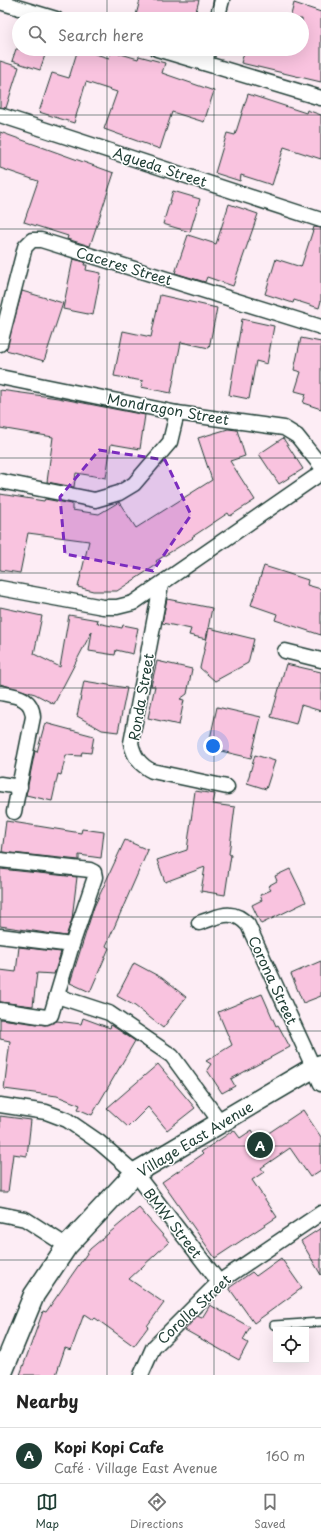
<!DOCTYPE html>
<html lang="en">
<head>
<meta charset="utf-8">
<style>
	:root { --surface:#fff; --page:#f2f2f2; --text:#222; --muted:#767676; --line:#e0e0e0; --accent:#1f3d34 }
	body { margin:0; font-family:"Playpen Sans",sans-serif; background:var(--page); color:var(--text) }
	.controls { position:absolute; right:12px; bottom:12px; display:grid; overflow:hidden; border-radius:0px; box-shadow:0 4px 16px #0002 }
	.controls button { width:36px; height:36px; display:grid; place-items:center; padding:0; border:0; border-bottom:1px solid var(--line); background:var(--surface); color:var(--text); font:20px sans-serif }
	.you { position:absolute; left:213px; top:746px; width:14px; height:14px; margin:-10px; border:3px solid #fff; border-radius:50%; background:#1a73e8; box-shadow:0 0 0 6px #1a73e833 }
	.badge { display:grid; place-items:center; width:26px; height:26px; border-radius:50%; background:var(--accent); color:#fff; font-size:13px; font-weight:700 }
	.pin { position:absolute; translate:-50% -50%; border:2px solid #fff; box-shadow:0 1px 4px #0006 }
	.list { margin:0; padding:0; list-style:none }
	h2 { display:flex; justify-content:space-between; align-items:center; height:52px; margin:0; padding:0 16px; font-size:17px }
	h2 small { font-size:13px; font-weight:400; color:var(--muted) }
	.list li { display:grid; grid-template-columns:26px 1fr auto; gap:12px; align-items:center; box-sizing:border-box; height:56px; padding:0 16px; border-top:1px solid var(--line) }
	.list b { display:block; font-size:15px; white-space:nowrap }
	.list p { margin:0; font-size:13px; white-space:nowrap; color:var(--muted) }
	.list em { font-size:13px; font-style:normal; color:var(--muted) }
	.icon { flex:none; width:22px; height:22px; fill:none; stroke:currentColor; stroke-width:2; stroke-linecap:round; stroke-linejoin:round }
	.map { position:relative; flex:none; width:321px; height:1375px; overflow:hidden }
	.search { position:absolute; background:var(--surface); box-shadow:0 4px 16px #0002; left:12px; right:12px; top:12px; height:44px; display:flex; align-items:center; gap:10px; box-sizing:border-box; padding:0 14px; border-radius:22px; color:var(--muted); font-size:15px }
	.sheet { height:108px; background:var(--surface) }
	nav { display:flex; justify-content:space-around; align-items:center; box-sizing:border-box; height:56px; border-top:1px solid var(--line); background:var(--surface); font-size:11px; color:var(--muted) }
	nav a { display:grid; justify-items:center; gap:2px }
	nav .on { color:var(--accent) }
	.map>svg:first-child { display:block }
</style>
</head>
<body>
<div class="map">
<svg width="321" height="1375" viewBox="0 0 321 1375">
	<rect width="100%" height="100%" fill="#fdedf5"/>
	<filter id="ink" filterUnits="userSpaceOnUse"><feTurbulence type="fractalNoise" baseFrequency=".025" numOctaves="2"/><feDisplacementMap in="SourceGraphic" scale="8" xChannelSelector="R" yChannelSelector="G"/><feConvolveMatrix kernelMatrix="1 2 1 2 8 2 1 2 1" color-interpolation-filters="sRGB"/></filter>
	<g filter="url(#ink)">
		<g fill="#f9c3df" stroke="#1f3d34">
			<polygon points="140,0 199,0 194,19 135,19"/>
			<polygon points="294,3 321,12 321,82 241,63 245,49 302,49 302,19 290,19"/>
			<polygon points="16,49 47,49 40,70 12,61"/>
			<polygon points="78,49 109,58 111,51 138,59 139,56 165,63 162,73 214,91 204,122 172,112 160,149 140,142 104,129 117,92 86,82 74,123 39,112 52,73 69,78"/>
			<polygon points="0,61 19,67 6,108 0,107"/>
			<polygon points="248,94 306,113 307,110 321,115 321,159 284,147 272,185 241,175 240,181 215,173 227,133 235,135"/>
			<polygon points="0,132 114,173 90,246 67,239 68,236 24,222 38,181 0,168"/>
			<polygon points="173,191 200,199 190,232 163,224"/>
			<polygon points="229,204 258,214 233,286 207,277 205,282 175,273 188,235 216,244"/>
			<polygon points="314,227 321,228 321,301 319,308 294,300 293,303 265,294 276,259 301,267"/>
			<polygon points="73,259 85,262 84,265 87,265 86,270 101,273 93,315 63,309"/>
			<polygon points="22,291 63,303 44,361 6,350"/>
			<polygon points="160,295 217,308 209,348 181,342 171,393 141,387 143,381 114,376 123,331 151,337"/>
			<polygon points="242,319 274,326 267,364 256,361 249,399 229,395"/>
			<polygon points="301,338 321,342 321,409 303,403 306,394 295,391 301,372 294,370"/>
			<polygon points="0,390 58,398 145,415 140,449 111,444 106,478 76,473 74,487 47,482 53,437 0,428"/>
			<polygon points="228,429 237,430 245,456 230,461 255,500 230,516 228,513 192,537 193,538 156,561 158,564 117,591 93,591 78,587 89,541 28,533 20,573 0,570 0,494 44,501 45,499 72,504 72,510 99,514 119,502 136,528 212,480 198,438"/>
			<polygon points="283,438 303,469 279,484 259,454"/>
			<polygon points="264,566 308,580 307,585 321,589 321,635 275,620 277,614 251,605"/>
			<polygon points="167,599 212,608 206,639 189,635 191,629 162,623"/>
			<polygon points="0,607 42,616 34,654 60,667 69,615 98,620 97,623 122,628 123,625 138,628 133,654 116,650 115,655 89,651 92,631 54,704 35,694 0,684"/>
			<polygon points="209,628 254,639 248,663 215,681 200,668"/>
			<polygon points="157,661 192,669 187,694 180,699 184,700 179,725 148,718 155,686 151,686"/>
			<polygon points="286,664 321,672 321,711 301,705 296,724 271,717"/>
			<polygon points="84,681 127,688 118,732 102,730 77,716"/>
			<polygon points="217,707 261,717 251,758 208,748"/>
			<polygon points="45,723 94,736 91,753 82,752 81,756 66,755 61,775 58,774 52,801 26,795 35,751 37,752"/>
			<polygon points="255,755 275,761 266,789 247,783"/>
			<polygon points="195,791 215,794 213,804 235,807 229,854 231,855 225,895 201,891 205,867 165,882 157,860 187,850"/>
			<polygon points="6,821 81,833 82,829 104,832 101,858 79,855 79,860 2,852"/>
			<polygon points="125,840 148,850 106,946 109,948 90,992 70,983 94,907"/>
			<polygon points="0,869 77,877 72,919 66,936 0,926"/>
			<polygon points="290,869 306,902 261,924 252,905 262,900 260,895 271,890 268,886 277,881 275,876"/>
			<polygon points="19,947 61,952 54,974 37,973 33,1006 0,1002 0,970 16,972"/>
			<polygon points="321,961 321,996 303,1003 291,974"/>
			<polygon points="134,963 162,978 186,997 163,1028 135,1006 117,996"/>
			<polygon points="262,994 276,1026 278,1025 290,1047 231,1079 235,1086 222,1093 207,1070 211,1064 206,1061 232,1045 218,1012"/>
			<polygon points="83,1018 110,1028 111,1025 135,1041 92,1115 78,1109 80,1105 57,1096 4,1089 10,1041 0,1039 0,1019 45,1025 57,1021 81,1024"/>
			<polygon points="158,1064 195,1108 167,1130 148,1107 128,1127 107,1108"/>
			<polygon points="303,1110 321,1137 321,1170 310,1177 290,1148 261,1168 264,1172 252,1180 277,1217 215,1258 162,1182 203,1154 201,1152 234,1130 240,1138 252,1130 258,1140"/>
			<polygon points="0,1116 31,1120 27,1156 13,1154 8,1192 0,1192"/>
			<polygon points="139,1208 169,1242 129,1279 164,1303 147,1326 148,1327 134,1346 95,1318 93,1320 84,1314 71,1350 65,1348 56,1375 20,1375 43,1311 46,1312 90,1249"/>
			<polygon points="321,1228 321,1275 301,1241"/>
			<polygon points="281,1258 302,1288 254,1323 229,1288 252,1272 256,1276"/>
			<polygon points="210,1305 250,1327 243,1340 248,1343 239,1360 185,1330 197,1316 202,1318"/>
		</g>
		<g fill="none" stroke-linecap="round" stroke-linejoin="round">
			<g stroke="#1f3d34" stroke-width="10">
				<polyline id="lane" points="274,1325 321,1322"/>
			</g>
			<g stroke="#1f3d34" stroke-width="17">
				<g id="street">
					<polyline points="0,2 56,19"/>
					<polyline points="217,19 222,0"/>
					<polyline points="157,49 321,98"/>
					<polyline points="205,63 209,49"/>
					<polyline points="0,115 321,220"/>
					<polyline points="0,344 25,247 32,240 41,240 321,327"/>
					<polyline points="0,377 177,413 284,428 297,436 321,466"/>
					<polyline points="0,481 95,500 119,493 134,484 170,442 177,413"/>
					<path d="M161 585 131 743C134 757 140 765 152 771L227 787"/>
					<polyline points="0,588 103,607 117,607 133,603 321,473"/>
					<polyline points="285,651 321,660"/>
					<path d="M0 693C16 696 32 697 33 717L14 812"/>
					<polyline points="0,784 20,787"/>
					<polyline points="0,860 90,870 94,872 95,877 72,945 51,1015 46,1017 0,1010"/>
					<path d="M199 923C218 917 232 907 248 925L321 1084"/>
					<polyline points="0,936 72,945"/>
					<polyline points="57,996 109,1013 172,1056 221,1123"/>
					<polyline points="0,1105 46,1112 67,1120 99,1142 135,1173 219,1282"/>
					<polyline points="0,1214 25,1219 67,1246"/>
					<polyline points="141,1375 153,1348 219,1282 321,1213"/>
				</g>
			</g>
			<g stroke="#1f3d34" stroke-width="23">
				<polyline id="secondary" points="1,1375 34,1295 67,1246 135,1173 313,1068 321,1065"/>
			</g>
			<use href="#lane" stroke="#fff" stroke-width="7"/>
			<use href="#street" stroke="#fff" stroke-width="14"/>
			<use href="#secondary" stroke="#fff" stroke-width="20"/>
		</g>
	</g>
	<path fill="#7b2cbf" fill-opacity="0.2" stroke="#7b2cbf" stroke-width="3" stroke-dasharray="8 5" stroke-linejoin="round" d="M99 450 165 460 191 515 153 571 65 554 60 497Z"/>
	<path fill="none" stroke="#1f3d34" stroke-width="1" stroke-opacity="0.55" d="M107 0V19M214 0V19M107 49V1375M214 49V1375M0 115H321M0 229H321M0 344H321M0 458H321M0 573H321M0 688H321M0 802H321M0 917H321M0 1031H321M0 1146H321M0 1260H321"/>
	<g text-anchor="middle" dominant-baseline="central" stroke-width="3" stroke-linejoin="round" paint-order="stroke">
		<g font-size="14" fill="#1f3d34" stroke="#fff">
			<text transform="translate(160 167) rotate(18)">Agueda Street</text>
			<text transform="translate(124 266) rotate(17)">Caceres Street</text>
			<text transform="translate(168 409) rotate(10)">Mondragon Street</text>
			<text transform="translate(141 697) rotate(-80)">Ronda Street</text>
			<text transform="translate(273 980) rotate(65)">Corona Street</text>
			<text transform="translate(195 1139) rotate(-31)">Village East Avenue</text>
			<text transform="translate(173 1223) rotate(52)">BMW Street</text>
			<text transform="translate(194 1309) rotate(-43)">Corolla Street</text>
		</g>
	</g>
</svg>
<div class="controls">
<button><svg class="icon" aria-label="locate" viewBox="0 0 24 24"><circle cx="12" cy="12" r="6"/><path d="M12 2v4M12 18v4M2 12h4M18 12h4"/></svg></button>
</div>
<div class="you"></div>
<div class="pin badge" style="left:260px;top:1145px">A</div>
<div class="search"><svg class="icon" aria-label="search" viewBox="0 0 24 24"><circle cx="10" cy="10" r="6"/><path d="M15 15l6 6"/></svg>Search here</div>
</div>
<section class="sheet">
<h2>Nearby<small></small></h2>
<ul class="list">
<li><span class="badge">A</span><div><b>Kopi Kopi Cafe</b><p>Café · Village East Avenue</p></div><em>160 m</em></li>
</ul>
</section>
<nav>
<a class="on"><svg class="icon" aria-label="map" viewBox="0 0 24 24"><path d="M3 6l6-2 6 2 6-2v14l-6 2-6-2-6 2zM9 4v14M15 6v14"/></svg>Map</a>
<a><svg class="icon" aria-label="directions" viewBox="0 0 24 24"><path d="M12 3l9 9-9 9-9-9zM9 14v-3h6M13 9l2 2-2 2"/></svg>Directions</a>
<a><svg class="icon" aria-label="saved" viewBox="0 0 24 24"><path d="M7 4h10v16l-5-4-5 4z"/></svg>Saved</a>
</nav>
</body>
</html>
